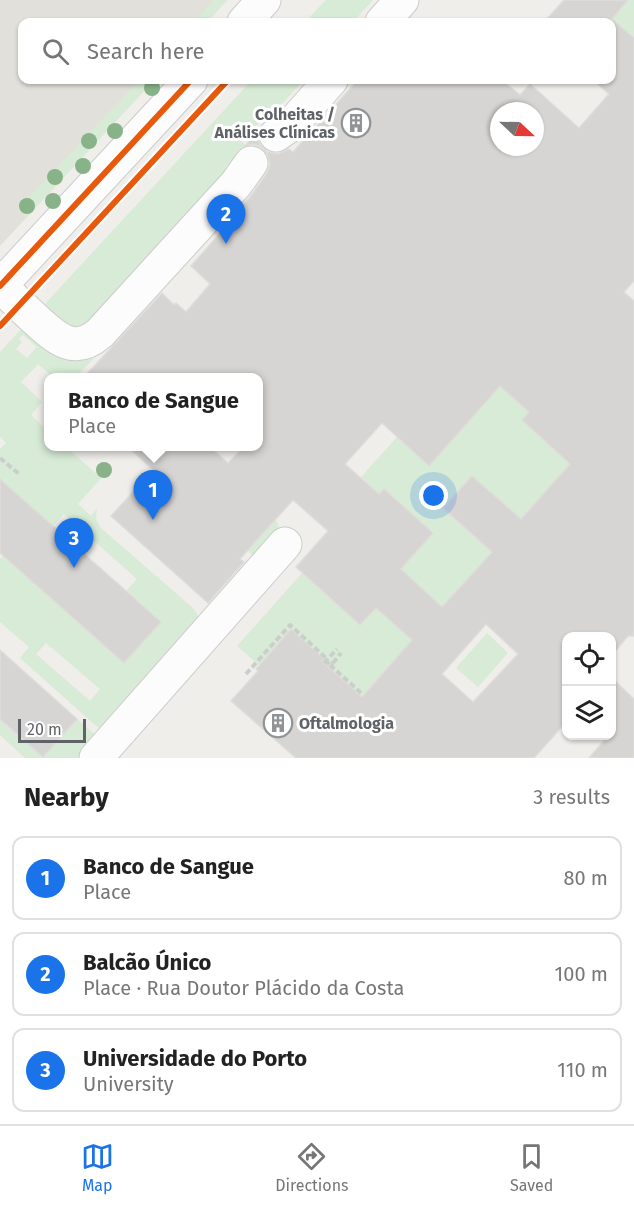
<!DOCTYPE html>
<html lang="en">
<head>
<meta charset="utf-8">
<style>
	:root { --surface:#fff; --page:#f2f2f2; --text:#222; --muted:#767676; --line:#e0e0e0; --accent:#1a73e8 }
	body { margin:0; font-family:"Fira Sans",sans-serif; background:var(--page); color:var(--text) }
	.controls { position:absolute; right:18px; bottom:18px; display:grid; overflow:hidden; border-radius:12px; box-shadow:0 2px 4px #0004 }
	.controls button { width:54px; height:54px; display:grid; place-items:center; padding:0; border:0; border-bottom:2px solid var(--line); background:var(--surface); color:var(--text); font:30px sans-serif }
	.compass { position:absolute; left:490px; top:102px; width:54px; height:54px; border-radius:50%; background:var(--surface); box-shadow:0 2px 4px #0004; rotate:112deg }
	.scale { position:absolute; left:18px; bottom:15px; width:68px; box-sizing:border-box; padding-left:6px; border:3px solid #5f6368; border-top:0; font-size:16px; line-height:21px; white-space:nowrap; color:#5f6368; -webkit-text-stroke:4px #fff; paint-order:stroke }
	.you { position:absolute; left:434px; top:496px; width:21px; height:21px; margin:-15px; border:4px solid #fff; border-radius:50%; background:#1a73e8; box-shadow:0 0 0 9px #1a73e833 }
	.badge { display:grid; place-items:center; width:39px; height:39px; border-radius:50%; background:var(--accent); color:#fff; font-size:20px; font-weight:700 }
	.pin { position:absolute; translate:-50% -50px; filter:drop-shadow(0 2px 3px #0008) }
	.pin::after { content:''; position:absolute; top:32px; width:21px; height:18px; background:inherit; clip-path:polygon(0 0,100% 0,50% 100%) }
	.popup { position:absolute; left:44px; top:373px; width:219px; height:78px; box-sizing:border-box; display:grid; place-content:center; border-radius:12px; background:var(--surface); filter:drop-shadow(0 2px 4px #0005); font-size:20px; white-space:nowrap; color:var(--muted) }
	.popup b { font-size:22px; color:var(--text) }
	.popup::after { content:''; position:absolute; left:50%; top:100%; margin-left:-12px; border:12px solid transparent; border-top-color:var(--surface) }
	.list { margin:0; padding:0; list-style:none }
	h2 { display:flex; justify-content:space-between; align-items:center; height:78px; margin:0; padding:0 24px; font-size:26px }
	h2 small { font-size:20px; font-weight:400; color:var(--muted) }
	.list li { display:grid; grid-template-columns:39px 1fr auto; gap:18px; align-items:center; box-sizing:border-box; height:84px; margin:0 12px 12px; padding:0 12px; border:2px solid var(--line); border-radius:12px }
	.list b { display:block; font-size:22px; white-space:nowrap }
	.list p { margin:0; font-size:20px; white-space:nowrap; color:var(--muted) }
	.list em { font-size:20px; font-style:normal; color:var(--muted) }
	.icon { flex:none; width:33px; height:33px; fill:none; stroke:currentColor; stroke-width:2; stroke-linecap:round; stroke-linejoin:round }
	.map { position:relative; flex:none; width:634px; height:758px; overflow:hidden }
	.search { position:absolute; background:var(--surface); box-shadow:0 2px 4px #0004; left:18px; right:18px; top:18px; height:66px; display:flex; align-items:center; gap:15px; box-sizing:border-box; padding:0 21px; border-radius:12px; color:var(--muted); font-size:22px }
	.sheet { height:366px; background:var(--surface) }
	nav { display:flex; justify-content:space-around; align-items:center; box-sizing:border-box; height:84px; border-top:2px solid var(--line); background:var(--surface); font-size:16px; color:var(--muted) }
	nav a { display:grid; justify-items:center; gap:3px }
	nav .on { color:var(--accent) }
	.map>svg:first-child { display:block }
</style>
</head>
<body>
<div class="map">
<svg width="634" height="758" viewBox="0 0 634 758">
	<rect width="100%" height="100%" fill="#efeeea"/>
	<polygon fill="#e2e0da" points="0,0 227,0 207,22 22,22 22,80 154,80 0,246"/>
	<g fill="#d8ebd6" fill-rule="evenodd">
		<polygon points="214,0 227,0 207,22 193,22"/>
		<polygon points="326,0 373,0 353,22 305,22"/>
		<polygon points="628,0 634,0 634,38 612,19"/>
		<polygon points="139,80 154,80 27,217 18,209"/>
		<polygon points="252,80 304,80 276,110 264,118 251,131 249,129 240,140 246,145 227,165 222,175 86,325 73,329 42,307"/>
		<path d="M26 324 94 358 76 377H53L38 364 21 382 42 402 31 415 48 431V446L66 447 101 478 78 504 91 516 97 509 96 519 101 528 194 609 201 621 103 732 20 658 29 647 0 622V559L3 556 124 663 161 622 126 591 137 579 64 514 53 526 0 479V449L6 443 0 437V352ZM23 335 37 347 27 358 16 349 22 342 19 339ZM46 643 100 689 90 701 36 654Z"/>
		<polygon points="500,386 529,412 522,420 565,459 577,464 568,466 524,515 521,525 514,513 472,476 444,508 487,548 497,551 493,557 489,554 445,604 443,611 436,605 438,603 401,569 429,538 414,525 418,520 384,489 379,494 361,477 397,437 429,465"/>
		<polygon points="263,509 277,522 280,531 258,560 248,551 273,523 260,512"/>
		<polygon points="302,573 360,625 376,608 407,636 418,640 410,642 362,697 322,661 324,658 291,629 259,665 237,646"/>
		<polygon points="487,633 508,653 478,687 456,668"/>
		<polygon points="0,719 43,757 77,719 98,737 79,758 25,758 0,735"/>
	</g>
	<g fill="#d6d5d3" stroke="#deddd9" stroke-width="1.5" fill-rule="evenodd">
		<path d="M564 0H628L612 19 634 38V281L624 292 634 301V636H628L612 655V636H567V721L534 758H296L231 701 258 671 256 669 291 629 324 659 322 661 362 697 412 640 376 608 360 625 296 567 328 531 293 500 240 559 244 562 208 603 111 516 153 470 128 447H210L228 463 244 447H258V378H83L162 293 174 305 176 303 186 312 210 284 191 266 231 221 229 220 250 197 267 173 270 164 268 155 261 147 253 144 245 146 258 131 257 137 260 145 267 152 278 154 289 149 293 152 358 80H502L520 95 530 84 579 128 609 94 593 80H612V19L608 22H544ZM499 111H535V147H499ZM500 386 529 412 522 420 570 464 521 519 472 476 443 508 492 552 442 607 401 569 433 533 384 489 379 494 345 464 382 423 429 466ZM486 624 518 654 473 702 442 674Z"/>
		<polygon points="0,479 161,622 124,663 0,553"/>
		<polygon points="0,650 77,719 43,757 0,719"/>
		<polygon points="612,678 634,699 634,758 589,758 609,735 612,735"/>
	</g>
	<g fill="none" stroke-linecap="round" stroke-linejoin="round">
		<g stroke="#cbcccc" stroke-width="35">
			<g id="minor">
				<polyline points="244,22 264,0"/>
				<polyline points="382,22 402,0"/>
				<polyline points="276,135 292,124 331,80"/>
				<path d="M0 286C12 297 23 308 35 319 56 338 74 356 100 333L236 184 251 163"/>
				<polyline points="0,286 191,80"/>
				<polyline points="96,758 285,544"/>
			</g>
		</g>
		<g stroke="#cacfcc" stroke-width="4" stroke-dasharray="6 3" stroke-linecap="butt">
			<polyline points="0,458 19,474"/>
			<polyline points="324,663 337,649"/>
			<polyline points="333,663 341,653"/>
			<polyline points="330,665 361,693"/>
			<polyline points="246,674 290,625 327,659 326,661 330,665 333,663"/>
		</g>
		<use href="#minor" stroke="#fdfcfc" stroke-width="33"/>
		<g stroke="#fff" stroke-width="10">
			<g id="cycleway">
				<polyline points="0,286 191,80"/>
				<polyline points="0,326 228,80"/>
			</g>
		</g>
		<use href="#cycleway" stroke="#e8590c" stroke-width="6"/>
	</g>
	<g fill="#88b388">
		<circle cx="152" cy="88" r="8"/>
		<circle cx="115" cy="131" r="8"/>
		<circle cx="89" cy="141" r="8"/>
		<circle cx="83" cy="166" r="8"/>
		<circle cx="55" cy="177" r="8"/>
		<circle cx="53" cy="201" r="8"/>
		<circle cx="27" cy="206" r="8"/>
		<circle cx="104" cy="470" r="8"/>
	</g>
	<defs>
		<g id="building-ring" transform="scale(1.5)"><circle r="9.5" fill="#fff" stroke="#919496" stroke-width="1.5"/><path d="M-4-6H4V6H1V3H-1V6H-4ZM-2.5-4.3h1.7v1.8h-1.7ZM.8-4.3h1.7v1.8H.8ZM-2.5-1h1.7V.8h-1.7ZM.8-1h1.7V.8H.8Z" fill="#919496"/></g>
	</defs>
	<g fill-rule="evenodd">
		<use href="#building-ring" x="356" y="123"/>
		<use href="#building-ring" x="278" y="723"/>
	</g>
	<g text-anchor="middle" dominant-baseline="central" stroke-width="6" stroke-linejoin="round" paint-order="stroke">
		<g font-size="16" font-weight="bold" fill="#5f6368" stroke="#fff" text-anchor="end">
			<text x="335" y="114">Colheitas /<tspan x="335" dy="18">Análises Clínicas</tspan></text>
			<text x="299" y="723" text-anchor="start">Oftalmologia</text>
		</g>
	</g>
</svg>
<div class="controls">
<button><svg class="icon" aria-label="locate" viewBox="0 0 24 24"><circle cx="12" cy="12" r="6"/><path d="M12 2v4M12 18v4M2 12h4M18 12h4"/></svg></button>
<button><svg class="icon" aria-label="layers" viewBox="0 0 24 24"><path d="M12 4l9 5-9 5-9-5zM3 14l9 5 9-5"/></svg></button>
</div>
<svg class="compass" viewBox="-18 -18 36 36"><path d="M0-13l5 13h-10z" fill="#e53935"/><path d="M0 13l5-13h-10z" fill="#767676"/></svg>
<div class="scale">20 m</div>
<div class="you"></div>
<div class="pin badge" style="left:153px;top:520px">1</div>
<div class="popup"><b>Banco de Sangue</b>Place</div>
<div class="pin badge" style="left:226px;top:244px">2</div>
<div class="pin badge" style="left:74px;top:568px">3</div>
<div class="search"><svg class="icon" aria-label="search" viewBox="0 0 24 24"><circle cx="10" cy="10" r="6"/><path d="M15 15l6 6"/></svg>Search here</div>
</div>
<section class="sheet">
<h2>Nearby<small>3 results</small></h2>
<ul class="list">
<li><span class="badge">1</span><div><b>Banco de Sangue</b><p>Place</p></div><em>80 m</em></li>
<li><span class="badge">2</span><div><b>Balcão Único</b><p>Place · Rua Doutor Plácido da Costa</p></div><em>100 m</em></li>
<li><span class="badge">3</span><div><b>Universidade do Porto</b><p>University</p></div><em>110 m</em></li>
</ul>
</section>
<nav>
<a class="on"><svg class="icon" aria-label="map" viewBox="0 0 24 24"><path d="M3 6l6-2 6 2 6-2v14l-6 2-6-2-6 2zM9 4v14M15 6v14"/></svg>Map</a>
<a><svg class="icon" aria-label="directions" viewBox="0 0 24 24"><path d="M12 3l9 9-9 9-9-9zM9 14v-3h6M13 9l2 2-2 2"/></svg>Directions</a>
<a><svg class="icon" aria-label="saved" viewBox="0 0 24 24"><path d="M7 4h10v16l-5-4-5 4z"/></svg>Saved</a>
</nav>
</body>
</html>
